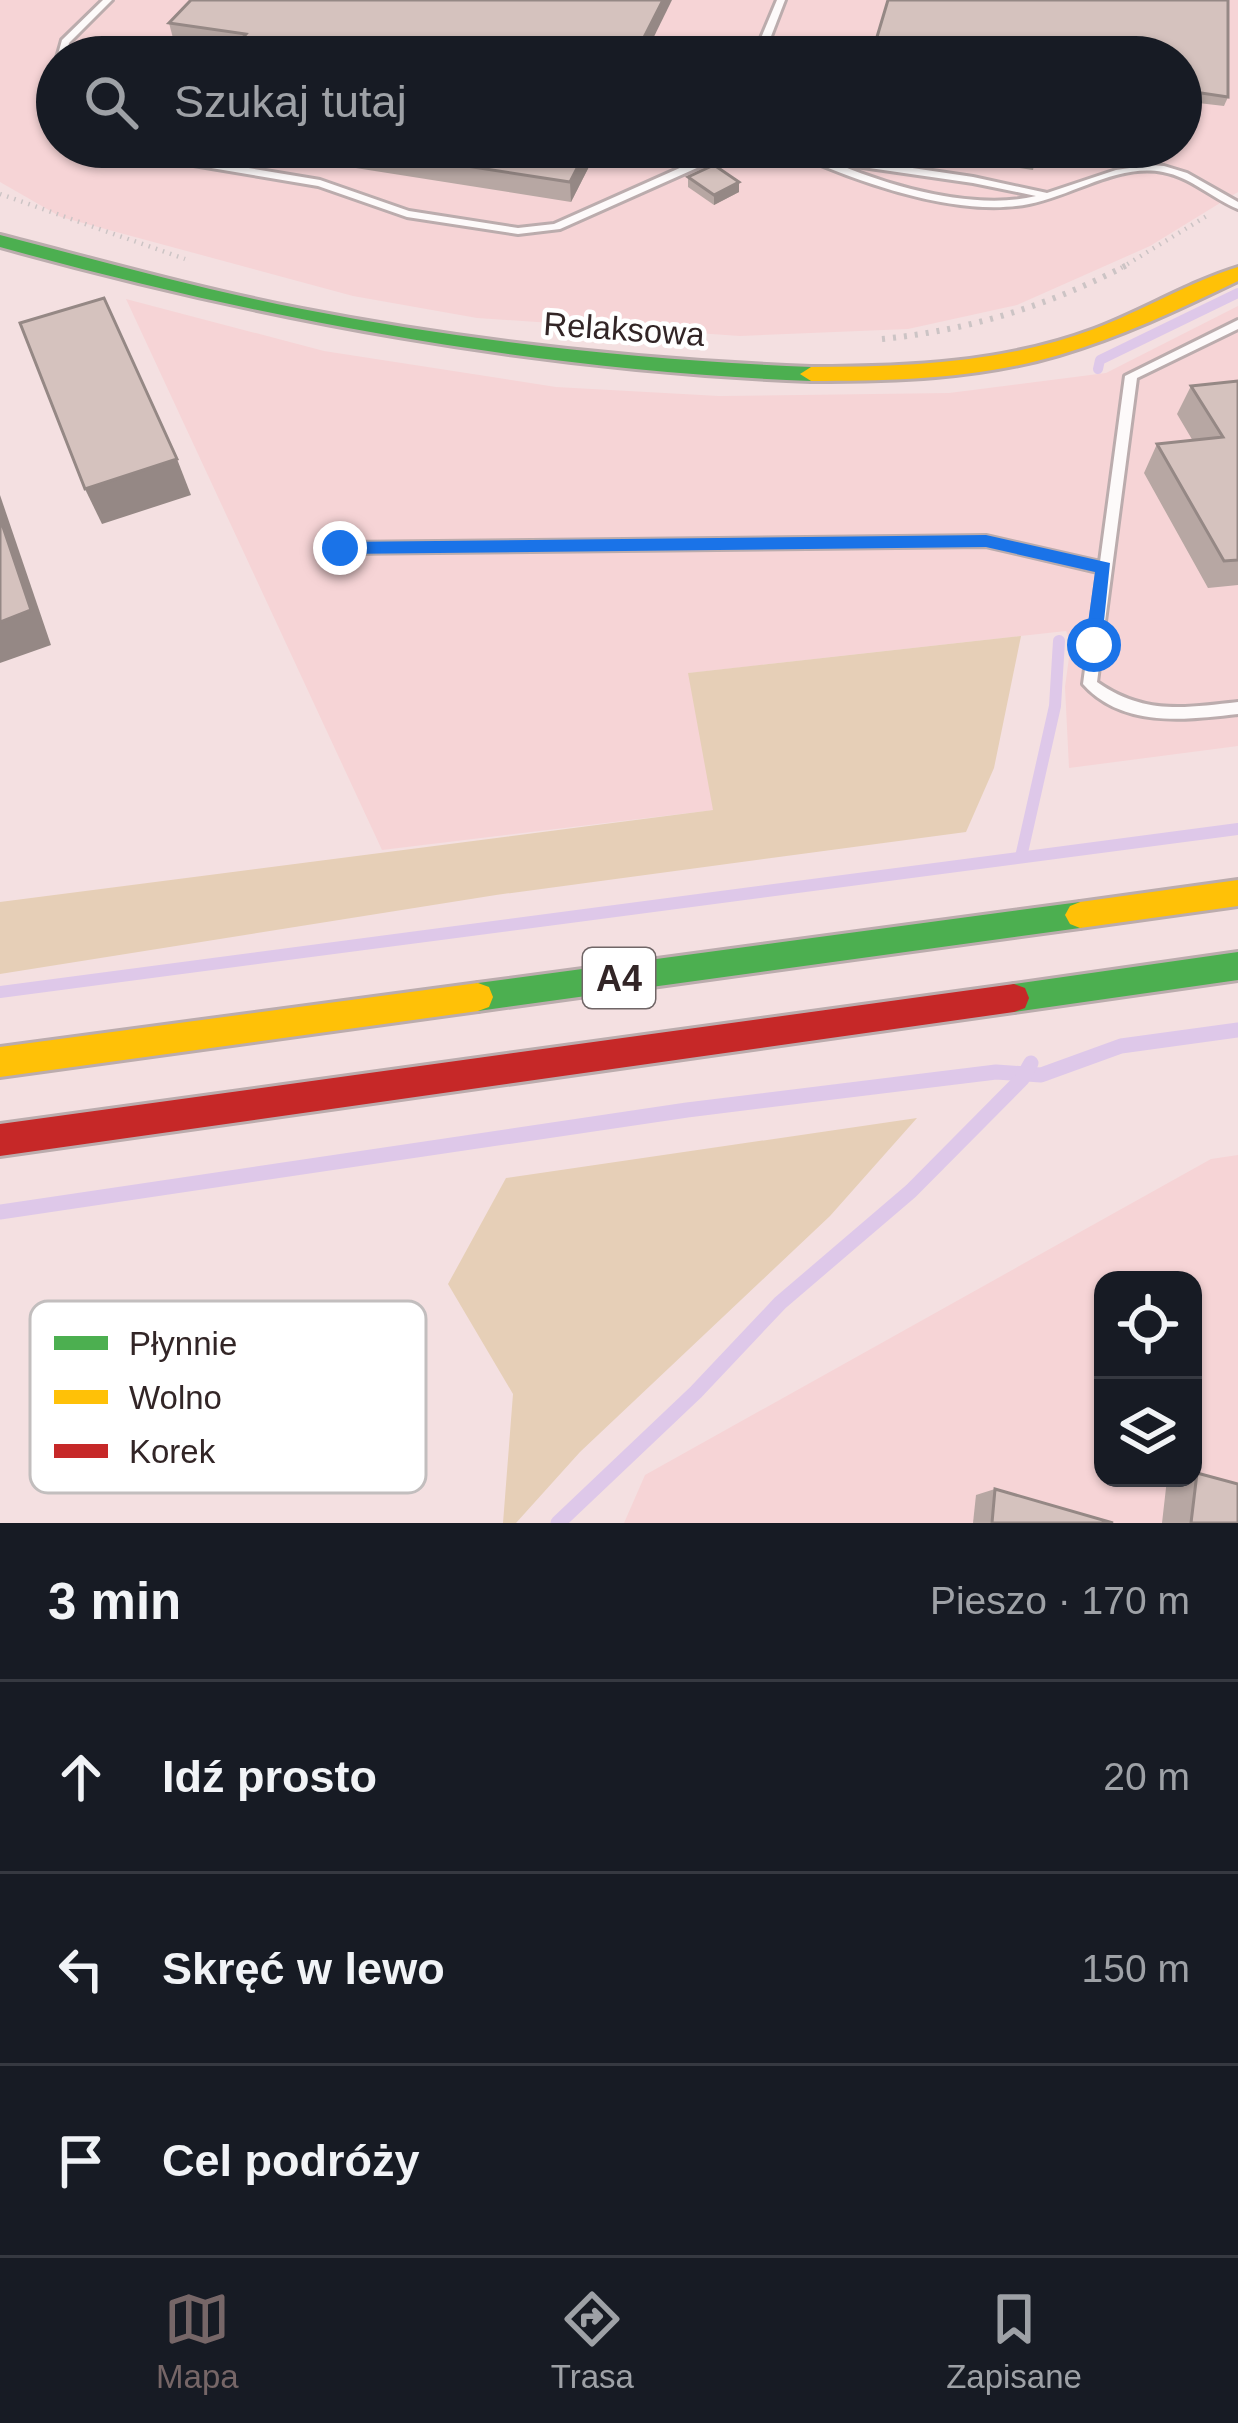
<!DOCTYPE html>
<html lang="pl">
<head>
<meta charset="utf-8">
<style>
	:root { --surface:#171b24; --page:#242831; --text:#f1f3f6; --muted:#9ea1a6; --line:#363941; --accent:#766667 }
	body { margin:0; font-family:Helvetica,sans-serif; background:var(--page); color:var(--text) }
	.controls { position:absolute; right:36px; bottom:36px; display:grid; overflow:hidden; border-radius:24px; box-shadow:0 3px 9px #0004 }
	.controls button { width:108px; height:108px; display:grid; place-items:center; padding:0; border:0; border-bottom:3px solid var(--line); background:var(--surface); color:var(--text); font:60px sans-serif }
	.stop { position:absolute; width:36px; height:36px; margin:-27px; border:9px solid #1a73e8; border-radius:50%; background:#fff }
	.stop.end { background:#1a73e8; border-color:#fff; box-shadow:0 3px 12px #0008 }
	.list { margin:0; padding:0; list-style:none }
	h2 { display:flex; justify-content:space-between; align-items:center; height:156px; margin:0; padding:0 48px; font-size:51px }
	h2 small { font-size:39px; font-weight:400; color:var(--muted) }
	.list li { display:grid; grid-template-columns:78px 1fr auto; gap:36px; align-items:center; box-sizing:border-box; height:192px; padding:0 48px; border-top:3px solid var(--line) }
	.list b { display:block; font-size:45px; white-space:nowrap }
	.list em { font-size:39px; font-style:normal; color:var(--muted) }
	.icon { flex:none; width:66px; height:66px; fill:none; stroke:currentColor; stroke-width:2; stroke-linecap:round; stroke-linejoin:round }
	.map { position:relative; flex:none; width:1238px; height:1523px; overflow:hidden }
	.search { position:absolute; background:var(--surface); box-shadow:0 3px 9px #0004; left:36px; right:36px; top:36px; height:132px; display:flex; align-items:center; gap:30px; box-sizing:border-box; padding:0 42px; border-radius:66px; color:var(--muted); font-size:45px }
	.sheet { height:732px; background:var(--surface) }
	nav { display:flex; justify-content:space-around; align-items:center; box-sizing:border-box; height:168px; border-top:3px solid var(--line); background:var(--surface); font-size:33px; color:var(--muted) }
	nav a { display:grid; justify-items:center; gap:6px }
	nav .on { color:var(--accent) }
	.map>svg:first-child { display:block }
</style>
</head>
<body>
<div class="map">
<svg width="1238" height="1523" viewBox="0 0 1238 1523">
	<rect width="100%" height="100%" fill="#f4e0e1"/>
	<g fill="#f6d4d6" fill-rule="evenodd">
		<path d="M0 0H1238V192L1150 246 1017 305 908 329 740 336 477 318 353 296 61 217 0 182ZM57 57H1181V147H57Z"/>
		<polygon points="126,299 324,351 556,387 719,396 949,393 1106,373 1238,306 1238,746 1069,768 1065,687 1071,643 1066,631 689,673 714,810 382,850"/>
		<path d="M1238 1155V1523H624L645 1475 1211 1159ZM1103 1280H1193V1478H1103Z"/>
	</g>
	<g fill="#e6cfb7">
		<polygon points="1021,636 994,768 966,832 496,895 0,974 0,902 713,810 688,673"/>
		<polygon points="917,1118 830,1216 580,1452 516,1523 503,1523 513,1394 448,1284 506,1178"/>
	</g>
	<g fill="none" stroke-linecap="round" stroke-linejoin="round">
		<polyline stroke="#dec8e9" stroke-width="10" points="1098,369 1100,360 1238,293"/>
		<g stroke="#dec8e9" stroke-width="12">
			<polyline points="1021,857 1055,706 1059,641"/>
			<polyline points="0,992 1238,829"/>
		</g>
		<g stroke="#dec8e9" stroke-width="15">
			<polyline points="0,1212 687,1110 996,1072 1041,1075 1121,1046 1238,1030"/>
			<polyline points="558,1523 696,1392 780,1303 911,1191 1022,1079 1031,1063"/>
		</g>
		<g stroke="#bbacad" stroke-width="6">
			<g id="lane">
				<polygon points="103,0 112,0 69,43 66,57 57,58 62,40"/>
				<polygon points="777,0 785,0 763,57 753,57"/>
				<polygon points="99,147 122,147 320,180 409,211 518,228 554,224 700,159 715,147 726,147 708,163 560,229 518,234 407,217 318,186 104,150"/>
				<path d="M750 147H771L973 177 1047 193 1116 170 1150 165 1164 166 1187 173 1238 202V209C1213 199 1191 177 1163 172 1118 163 1072 196 1029 204 966 217 879 189 821 165V161L755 150ZM835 163 973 183 1036 196C976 211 891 187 835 163Z"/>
				<path d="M1238 320V329L1137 378 1097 682C1144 715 1184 708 1238 702V714C1185 720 1122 728 1083 684L1098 572 986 546 340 553 333 548 340 543 986 536 1100 562 1125 376Z"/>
			</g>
		</g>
		<g stroke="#bbacad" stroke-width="6">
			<g id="fast">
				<path d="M0 235C101 261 200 289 302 309 471 342 640 360 811 367L822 374 811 381C534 370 267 321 0 247Z"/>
				<polygon points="1080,902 1090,906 1095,915 1090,924 1080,928 478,1011 467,1007 463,997 467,987 478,983"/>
				<polygon points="1238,952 1238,980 1014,1012 1003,1008 999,998 1003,988 1014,984"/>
			</g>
		</g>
		<g stroke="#bbacad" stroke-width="6">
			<g id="slow">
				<path d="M1238 267V281C1180 309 1121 337 1059 355 978 379 894 381 811 381L800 374 811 367C907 367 1003 363 1094 329 1142 311 1189 282 1238 267Z"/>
				<polygon points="1238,880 1238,906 1080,928 1070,924 1065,915 1070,906 1080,902"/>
				<polygon points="478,983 489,987 493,997 489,1007 478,1011 0,1077 0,1047"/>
			</g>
		</g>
		<g stroke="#bbacad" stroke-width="6">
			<polygon id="jam" points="1014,984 1025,988 1029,998 1025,1008 1014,1012 0,1156 0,1124"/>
		</g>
		<g stroke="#ccc4c5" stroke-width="4.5" stroke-dasharray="1.5 6" stroke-linecap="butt">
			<polyline points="0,194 185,259"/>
			<polyline points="1121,268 1210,214"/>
		</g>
		<path stroke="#ccc4c5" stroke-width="6" stroke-dasharray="3 8" stroke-linecap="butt" d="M882 339C970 330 1048 306 1127 265"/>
		<use href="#lane" fill="#fdfafa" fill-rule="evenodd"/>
		<use href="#fast" fill="#4caf50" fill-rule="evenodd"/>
		<use href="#slow" fill="#ffc107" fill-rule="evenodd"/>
		<use href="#jam" fill="#c62828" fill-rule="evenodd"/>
	</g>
	<g fill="#b7a7a3">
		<polygon points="169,23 644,57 232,51 174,42"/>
		<polygon points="1181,57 1228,97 1224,106 1181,101"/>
		<polygon points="223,147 599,147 571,202"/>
		<polygon points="873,147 1038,147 1033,170"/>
		<polygon points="688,177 739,182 739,192 714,205 688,187"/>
		<polygon points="1238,381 1238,585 1208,588 1144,473 1157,444 1193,441 1177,414 1191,386"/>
		<polygon points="1197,1473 1238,1523 1162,1523 1167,1479 1193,1478 1193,1474"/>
		<polygon points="995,1489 1113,1523 973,1523 976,1495"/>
	</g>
	<g fill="#958885">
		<polygon points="663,0 672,0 644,57 634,57"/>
		<polygon points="588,147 599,147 571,202 570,182"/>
		<polygon points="739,182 739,192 714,205 714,195"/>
		<polygon points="177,459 191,495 102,524 85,489"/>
		<polygon points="0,495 51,645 0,663"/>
	</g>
	<g fill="#d5c2be" stroke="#958885" stroke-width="3">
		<polygon points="191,0 663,0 634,57 227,57 246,34 169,23"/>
		<polygon points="888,0 1228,0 1228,97 1181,90 1181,57 871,57"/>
		<polygon points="344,147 588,147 570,182"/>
		<polygon points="944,147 1038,147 1036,160"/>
		<polygon points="714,165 739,182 714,195 688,177"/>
		<polygon points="104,298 177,459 85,489 20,323"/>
		<polygon points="1238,381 1238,560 1224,561 1157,444 1223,437 1191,386"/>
		<polygon points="0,518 31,610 0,622"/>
		<polygon points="1197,1473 1238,1484 1238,1523 1191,1523"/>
		<polygon points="995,1489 1113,1523 992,1523"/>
	</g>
	<polygon fill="#1a73e8" points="986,535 1110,563 1101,650 1094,652 1085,645 1095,572 986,547 340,554 331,548 340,542"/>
	<g text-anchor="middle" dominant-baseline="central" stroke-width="9" stroke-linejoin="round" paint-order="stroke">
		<g font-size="33" fill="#322526" stroke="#fff">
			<text transform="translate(624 329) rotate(4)">Relaksowa</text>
		</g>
		<rect fill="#fff" stroke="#706667" stroke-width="3" x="583" y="948" width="72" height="60" rx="9"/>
		<g font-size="36" font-weight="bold" fill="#322526">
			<text x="619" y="978">A4</text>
		</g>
	</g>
	<rect x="30" y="1301" width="396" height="192" rx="18" fill="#fff" stroke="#c2bebe" stroke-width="3"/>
	<rect x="54" y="1336" width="54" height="14" fill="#4caf50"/>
	<rect x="54" y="1390" width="54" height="14" fill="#ffc107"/>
	<rect x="54" y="1444" width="54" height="14" fill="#c62828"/>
	<g font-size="33" fill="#322526">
		<text x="129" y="1355">Płynnie</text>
		<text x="129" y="1409">Wolno</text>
		<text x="129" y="1463">Korek</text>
	</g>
</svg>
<div class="controls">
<button><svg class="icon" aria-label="locate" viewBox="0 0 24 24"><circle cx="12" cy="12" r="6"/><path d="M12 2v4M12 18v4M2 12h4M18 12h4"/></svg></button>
<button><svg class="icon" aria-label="layers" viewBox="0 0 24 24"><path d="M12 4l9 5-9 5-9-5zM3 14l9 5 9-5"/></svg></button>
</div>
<div class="stop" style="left:1094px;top:645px"></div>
<div class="stop end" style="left:340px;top:548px"></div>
<div class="search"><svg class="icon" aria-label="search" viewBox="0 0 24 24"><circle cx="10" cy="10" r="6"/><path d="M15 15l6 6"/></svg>Szukaj tutaj</div>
</div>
<section class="sheet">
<h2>3 min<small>Pieszo · 170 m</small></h2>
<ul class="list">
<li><svg class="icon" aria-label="ahead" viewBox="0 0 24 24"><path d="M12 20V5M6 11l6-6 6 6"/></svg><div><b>Idź prosto</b></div><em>20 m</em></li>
<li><svg class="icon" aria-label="left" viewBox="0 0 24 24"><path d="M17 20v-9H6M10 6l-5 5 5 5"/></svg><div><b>Skręć w lewo</b></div><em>150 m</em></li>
<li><svg class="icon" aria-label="arrive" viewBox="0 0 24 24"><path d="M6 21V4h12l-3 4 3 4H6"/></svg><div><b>Cel podróży</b></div></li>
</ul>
</section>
<nav>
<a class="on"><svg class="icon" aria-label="map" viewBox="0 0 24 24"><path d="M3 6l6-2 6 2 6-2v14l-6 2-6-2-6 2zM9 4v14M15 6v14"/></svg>Mapa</a>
<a><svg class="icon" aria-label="directions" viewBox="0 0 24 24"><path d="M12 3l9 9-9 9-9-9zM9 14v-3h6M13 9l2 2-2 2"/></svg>Trasa</a>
<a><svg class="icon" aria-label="saved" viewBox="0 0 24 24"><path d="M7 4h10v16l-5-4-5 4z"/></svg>Zapisane</a>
</nav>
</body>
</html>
